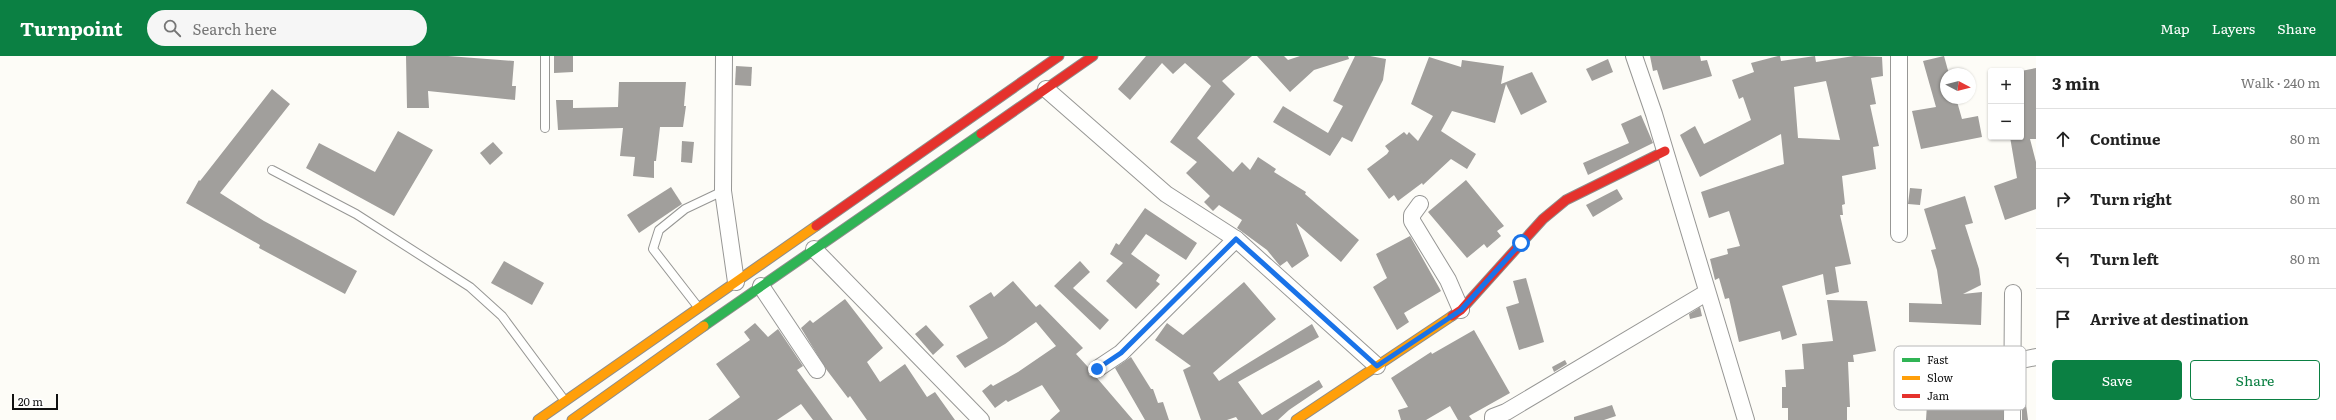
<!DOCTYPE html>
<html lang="en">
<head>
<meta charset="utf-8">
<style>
	:root { --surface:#fff; --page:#f6f6f6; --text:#222; --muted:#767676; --line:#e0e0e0; --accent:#0b8043 }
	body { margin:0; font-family:Literata,serif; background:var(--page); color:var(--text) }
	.controls { position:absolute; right:12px; top:12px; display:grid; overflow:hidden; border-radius:4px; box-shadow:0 1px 3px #0004 }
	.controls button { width:36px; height:36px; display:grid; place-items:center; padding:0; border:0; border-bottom:1px solid var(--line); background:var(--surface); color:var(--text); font:20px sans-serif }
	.compass { position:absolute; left:1940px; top:12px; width:36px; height:36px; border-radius:50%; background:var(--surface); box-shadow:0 1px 3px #0004; rotate:97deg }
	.scale { position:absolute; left:12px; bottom:10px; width:46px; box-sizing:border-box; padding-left:4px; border:2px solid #111; border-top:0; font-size:11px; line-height:14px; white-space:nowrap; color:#111; -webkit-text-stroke:3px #fff; paint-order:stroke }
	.stop { position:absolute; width:12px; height:12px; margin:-9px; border:3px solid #1a73e8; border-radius:50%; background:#fff }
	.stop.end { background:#1a73e8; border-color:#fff; box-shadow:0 1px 4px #0008 }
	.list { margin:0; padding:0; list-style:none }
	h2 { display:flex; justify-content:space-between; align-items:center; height:52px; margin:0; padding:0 16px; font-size:17px }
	h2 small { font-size:13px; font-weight:400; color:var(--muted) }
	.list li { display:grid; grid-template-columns:26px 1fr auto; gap:12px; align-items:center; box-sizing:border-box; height:60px; padding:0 16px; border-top:1px solid var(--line) }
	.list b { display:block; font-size:15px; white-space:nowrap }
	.list em { font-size:13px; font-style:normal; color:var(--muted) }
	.actions { display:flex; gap:8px; padding:12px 16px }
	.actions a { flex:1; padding:9px 0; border:1px solid var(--accent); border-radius:4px; text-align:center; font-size:14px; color:var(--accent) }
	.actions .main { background:var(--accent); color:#fff }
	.icon { flex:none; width:22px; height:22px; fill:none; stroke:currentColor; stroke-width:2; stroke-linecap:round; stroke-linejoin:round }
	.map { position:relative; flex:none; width:2036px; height:364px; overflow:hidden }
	header { display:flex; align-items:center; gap:24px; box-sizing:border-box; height:56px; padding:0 20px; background:var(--accent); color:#fff }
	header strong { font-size:19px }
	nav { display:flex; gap:22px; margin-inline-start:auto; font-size:14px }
	.search { width:280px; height:36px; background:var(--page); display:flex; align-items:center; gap:10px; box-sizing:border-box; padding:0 14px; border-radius:22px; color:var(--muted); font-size:15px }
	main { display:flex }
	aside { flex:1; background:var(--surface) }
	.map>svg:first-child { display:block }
</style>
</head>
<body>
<header>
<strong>Turnpoint</strong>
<div class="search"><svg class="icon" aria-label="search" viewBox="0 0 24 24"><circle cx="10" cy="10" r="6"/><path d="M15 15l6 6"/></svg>Search here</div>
<nav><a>Map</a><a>Layers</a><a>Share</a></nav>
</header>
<main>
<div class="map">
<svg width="2036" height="364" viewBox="0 0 2036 364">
	<rect width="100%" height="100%" fill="#fdfcf7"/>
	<g fill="#a19f9c" fill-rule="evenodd">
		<polygon points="406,0 448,0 514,5 512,30 516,30 515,44 428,35 429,52 407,52"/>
		<polygon points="554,0 573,0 573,16 554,17"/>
		<polygon points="1146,0 1252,0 1222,25 1235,38 1197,82 1233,116 1242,106 1250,114 1258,101 1276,113 1274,116 1306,136 1305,138 1359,184 1341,206 1296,167 1309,200 1292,212 1287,205 1280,210 1267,194 1237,172 1242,164 1219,149 1213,155 1204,146 1210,140 1186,117 1197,106 1170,86 1211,30 1185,7 1173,18 1162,7 1130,44 1118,33"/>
		<polygon points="1257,0 1284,0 1288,4 1300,0 1348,0 1349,3 1314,14 1290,36"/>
		<polygon points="1355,0 1370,0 1386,3 1383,24 1352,86 1342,81 1330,100 1273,66 1283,50 1328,77 1343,50 1333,45"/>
		<polygon points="1650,0 1700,0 1701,5 1707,4 1712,20 1663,34 1657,14 1653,15"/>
		<path d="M1778 0H1780L1781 5 1815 0 1816 6 1854 0 1882 1 1883 20 1871 22 1876 48 1870 49 1879 90 1873 91 1876 113 1842 120 1845 148 1842 149 1843 159H1840L1851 208 1835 211 1839 236 1826 239 1823 218 1782 230 1797 279 1782 284 1780 275 1739 286 1729 242 1725 243 1719 222 1715 224 1710 203 1728 198 1727 193 1740 190 1729 155 1709 162 1701 136 1784 108 1781 78 1700 121 1680 79 1695 70 1704 88 1751 64 1743 41 1739 43 1732 24 1754 16 1751 7ZM1826 25 1840 84 1798 82 1794 31Z"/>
		<polygon points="1944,0 1949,18 1946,18 1946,42 1956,42 1962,63 1978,60 1982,81 1921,93 1912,55 1936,51 1923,5"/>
		<polygon points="1429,1 1461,11 1462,4 1504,10 1501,28 1532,16 1547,46 1521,59 1506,28 1495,67 1452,55 1441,75 1476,98 1467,113 1451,103 1423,129 1422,127 1398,145 1394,139 1389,143 1367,113 1387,98 1389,95 1385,90 1404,76 1407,79 1409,76 1418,85 1433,60 1411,48"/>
		<polygon points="1608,3 1613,16 1592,25 1586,13"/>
		<polygon points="736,10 752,11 751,30 735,29"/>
		<polygon points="2036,12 2036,83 2030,83 2036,106 2036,153 2005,164 1994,130 2017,122 2010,81 2021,81 2021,15"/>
		<polygon points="619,26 686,26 684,50 686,50 683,71 660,71 656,105 654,105 654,122 633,120 635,101 620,100 623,72 558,74 556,44 573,44 573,52 618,51"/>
		<polygon points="272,33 290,48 220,137 264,165 357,215 345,238 259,192 260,189 186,147 199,124 200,125"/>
		<polygon points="1641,59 1653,87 1588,119 1583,107 1629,87 1621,68"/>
		<polygon points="398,75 433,94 394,160 306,112 319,87 375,116"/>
		<polygon points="682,85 694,86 692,107 681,106"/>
		<polygon points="493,86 503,97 490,109 480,97"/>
		<polygon points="1466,124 1504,170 1497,175 1501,180 1487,192 1484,188 1467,202 1428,156"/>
		<polygon points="671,131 682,148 639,177 627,159"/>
		<polygon points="1910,132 1922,133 1920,149 1908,148"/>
		<polygon points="1617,133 1623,143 1593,161 1586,149"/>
		<polygon points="1965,140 1973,167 1965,169 1979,213 1981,229 1963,238 1982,236 1981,269 1909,266 1909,247 1942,248 1937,214 1931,194 1936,193 1924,153"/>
		<polygon points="1145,152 1197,187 1186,204 1146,178 1131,198 1160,219 1156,225 1160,228 1136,253 1106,225 1123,207 1110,198 1116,187 1119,189"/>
		<polygon points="1410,180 1441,235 1404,257 1409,266 1397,274 1373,231 1387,222 1376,198"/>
		<polygon points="504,205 544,227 532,249 491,227"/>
		<polygon points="1080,205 1090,216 1073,232 1109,264 1100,274 1054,230"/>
		<polygon points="1526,222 1544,286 1519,294 1506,251 1519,247 1513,225"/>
		<polygon points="1013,225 1036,251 1040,248 1083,292 1076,298 1088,311 1089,319 1097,322 1133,364 1050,364 1060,355 1042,329 1008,346 1006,344 995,352 982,335 991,328 993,330 1018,316 1056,290 1036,266 1005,288 965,312 956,300 988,282 969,250 991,236 994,241"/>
		<polygon points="1244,226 1276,263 1213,317 1219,325 1312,268 1319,281 1238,326 1262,359 1319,324 1323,331 1289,354 1278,364 1238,364 1236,361 1227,364 1201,364 1183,314 1191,310 1155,284 1167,267 1183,279"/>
		<polygon points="845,243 883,292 867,306 880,326 905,308 927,341 935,336 955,364 867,364 850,340 848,342 826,313 801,272 810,264 813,267"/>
		<polygon points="1827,244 1867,245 1876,295 1853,299 1854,306 1848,306 1850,351 1847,351 1847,364 1788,364 1788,352 1782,352 1782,331 1786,331 1785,314 1804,313 1802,288 1833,285"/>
		<polygon points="1700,251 1702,260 1690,263 1689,258"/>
		<polygon points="755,267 768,281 778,273 803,310 797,314 833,364 813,364 801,348 777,364 708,364 740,341 716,308 750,284 744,276"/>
		<polygon points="926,269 944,289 933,299 915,278"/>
		<polygon points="1474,274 1510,337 1469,360 1472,364 1458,364 1450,350 1426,364 1401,364 1398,354 1408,351 1391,322 1431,296 1432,298"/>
		<polygon points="1131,301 1151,333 1153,333 1158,347 1163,346 1169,364 1145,364 1115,312"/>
		<polygon points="1565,304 1567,308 1554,316 1552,311"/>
		<polygon points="1926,306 1994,310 1991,354 2003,352 2003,364 1926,364 1927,348 1923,347"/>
		<polygon points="2026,348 2028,364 2022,364 2022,349"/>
		<polygon points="1612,349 1616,360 1604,364 1574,364 1574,361"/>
	</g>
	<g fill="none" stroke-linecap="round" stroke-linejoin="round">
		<g stroke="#979795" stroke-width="10">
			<g id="lane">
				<polyline points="545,0 545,72"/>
				<polyline points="272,114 356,158 470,231 502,260 565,345"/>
				<polyline points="698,251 653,193 659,174 685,153 723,135"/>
			</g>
		</g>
		<g stroke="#979795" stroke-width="18">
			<g id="street">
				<polyline points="724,0 723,135 736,226"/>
				<polyline points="1634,0 1654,58 1746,364"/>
				<polyline points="1046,33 1166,138 1236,183 1377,310"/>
				<polyline points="1420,148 1412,159 1412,165 1448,224 1461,254"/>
				<polyline points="1899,178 1899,0"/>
				<polyline points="814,193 981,364"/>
				<polyline points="761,230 817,314"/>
				<polyline points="2012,306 2036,301"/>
				<polyline points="1097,313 1121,297 1236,183"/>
				<polyline points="1493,364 1493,361 1506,356 1706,237"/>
				<polyline points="2012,364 2013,237"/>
			</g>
		</g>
		<g stroke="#8e8d8b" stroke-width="11">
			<polyline id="fast" points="704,270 981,78"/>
		</g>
		<g stroke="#8e8d8b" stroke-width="11">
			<g id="slow">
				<polyline points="538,364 816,170"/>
				<polyline points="572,364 704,270"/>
				<polyline points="1296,364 1452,260"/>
			</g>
		</g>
		<g stroke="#8e8d8b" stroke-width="11">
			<g id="jam">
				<polyline points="981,78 1093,0"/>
				<polyline points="816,170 1059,0"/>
				<polyline points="1452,260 1461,254 1543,163 1566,144 1665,95"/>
			</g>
		</g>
		<use href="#lane" stroke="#fffffe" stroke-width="8"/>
		<use href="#street" stroke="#fffffe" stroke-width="16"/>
		<use href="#fast" stroke="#30b455" stroke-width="9"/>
		<use href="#slow" stroke="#ff9f0a" stroke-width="9"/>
		<use href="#jam" stroke="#e5322d" stroke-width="9"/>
	</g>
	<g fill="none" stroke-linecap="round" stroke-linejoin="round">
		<polyline stroke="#1a73e8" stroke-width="5" points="1097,313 1121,297 1236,183 1377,310 1461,254 1521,187"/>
	</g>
	<rect x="1894" y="290" width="132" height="64" rx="6" fill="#fff" stroke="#b8b8b8" stroke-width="1"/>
	<rect x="1902" y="302" width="18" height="4" fill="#30b455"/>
	<rect x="1902" y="320" width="18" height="4" fill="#ff9f0a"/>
	<rect x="1902" y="338" width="18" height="4" fill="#e5322d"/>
	<g font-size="11" fill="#111">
		<text x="1927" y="308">Fast</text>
		<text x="1927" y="326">Slow</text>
		<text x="1927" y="344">Jam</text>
	</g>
</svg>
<div class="controls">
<button>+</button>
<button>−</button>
</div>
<svg class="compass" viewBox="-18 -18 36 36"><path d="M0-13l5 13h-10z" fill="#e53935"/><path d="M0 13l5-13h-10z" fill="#767676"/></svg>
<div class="scale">20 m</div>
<div class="stop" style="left:1521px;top:187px"></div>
<div class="stop end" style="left:1097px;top:313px"></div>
</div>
<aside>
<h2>3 min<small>Walk · 240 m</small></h2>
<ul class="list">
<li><svg class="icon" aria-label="ahead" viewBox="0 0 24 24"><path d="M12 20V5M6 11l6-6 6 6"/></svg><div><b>Continue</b></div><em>80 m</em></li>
<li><svg class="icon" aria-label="right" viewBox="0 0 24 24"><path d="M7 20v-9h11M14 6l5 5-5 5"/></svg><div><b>Turn right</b></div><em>80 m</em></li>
<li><svg class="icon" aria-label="left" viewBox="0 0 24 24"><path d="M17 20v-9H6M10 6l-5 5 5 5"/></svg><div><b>Turn left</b></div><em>80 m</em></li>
<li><svg class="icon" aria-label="arrive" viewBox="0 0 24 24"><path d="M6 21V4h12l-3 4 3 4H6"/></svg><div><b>Arrive at destination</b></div></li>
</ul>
<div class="actions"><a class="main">Save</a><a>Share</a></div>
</aside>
</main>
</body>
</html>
